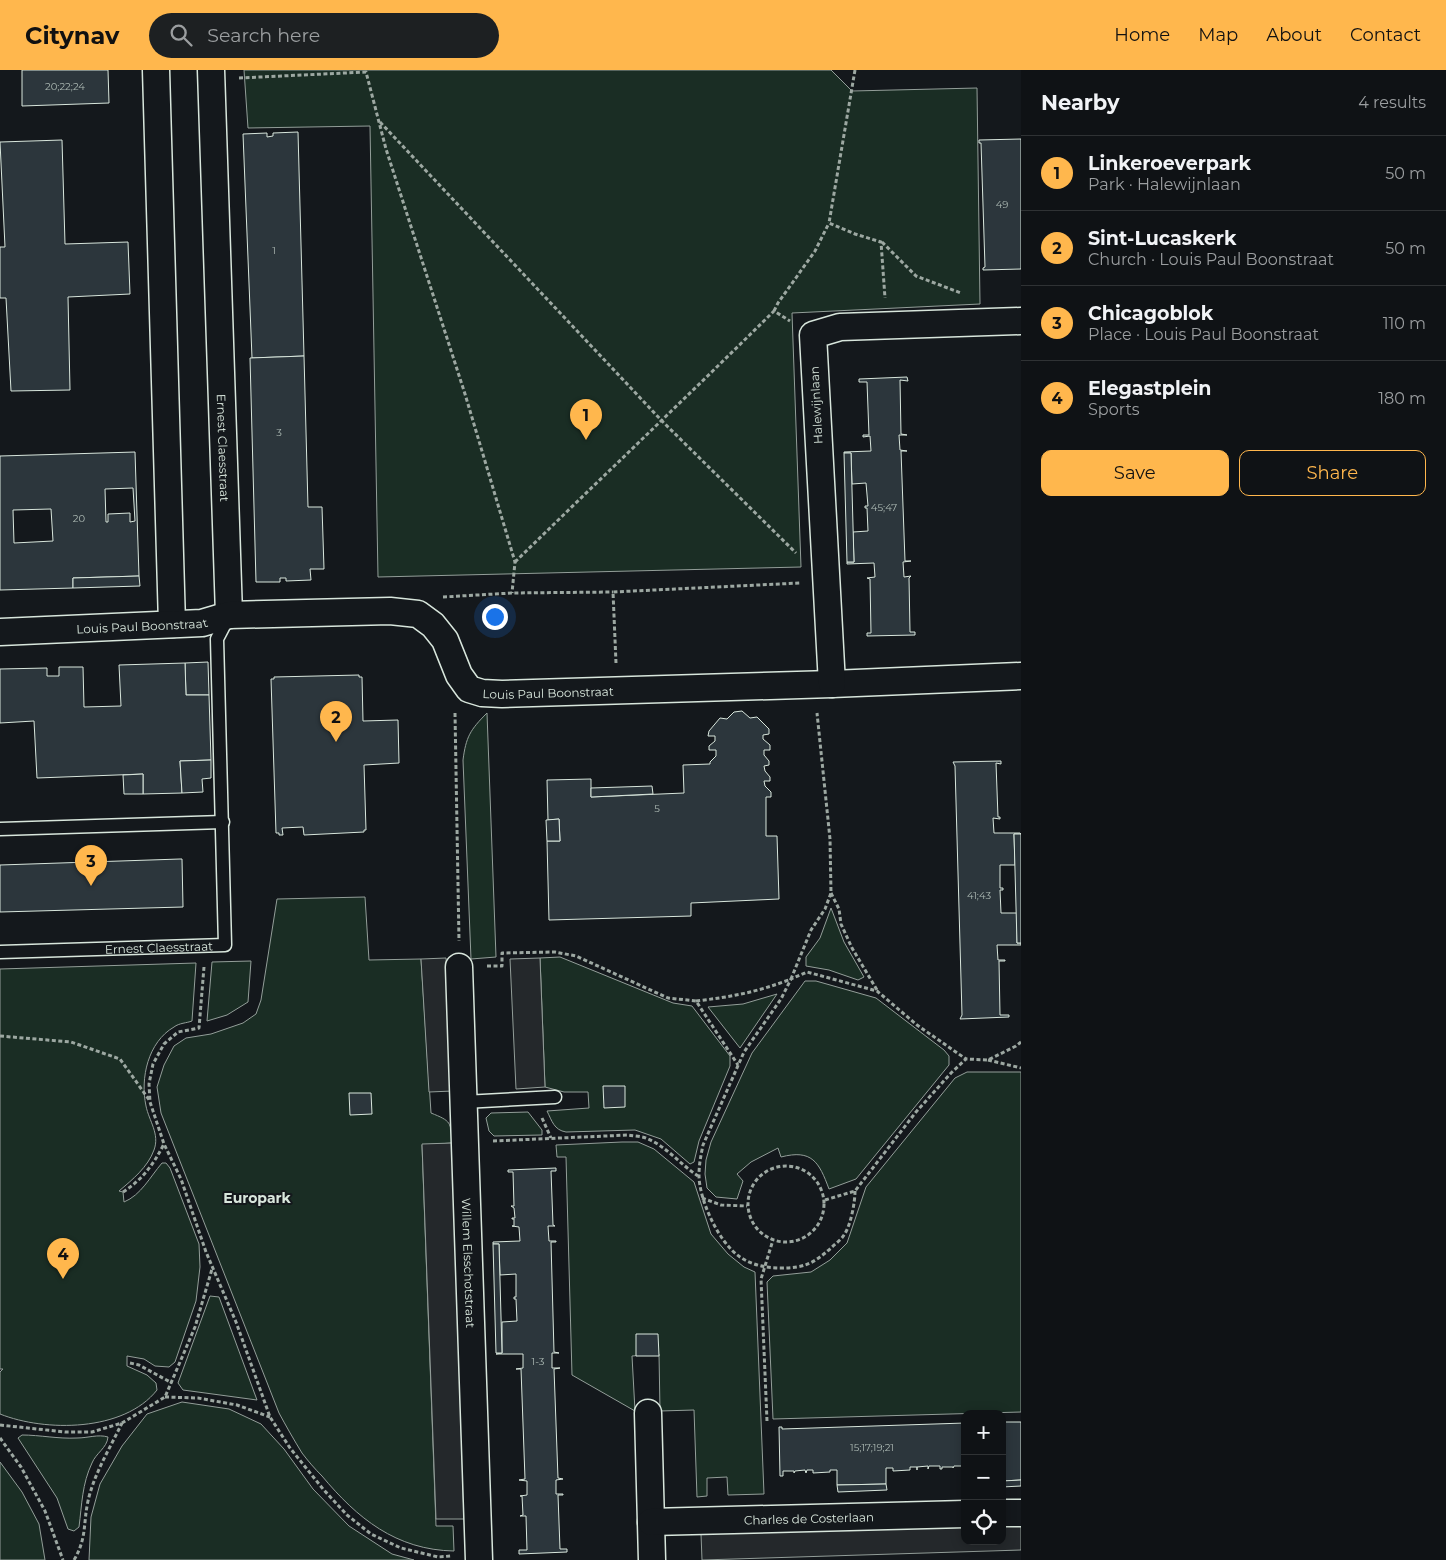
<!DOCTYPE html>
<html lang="en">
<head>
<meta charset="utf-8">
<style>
	:root { --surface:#0f1215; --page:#1d2022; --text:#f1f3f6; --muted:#9b9ea0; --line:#2f3234; --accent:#ffb74d }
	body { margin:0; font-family:Montserrat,sans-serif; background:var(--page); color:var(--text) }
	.controls { position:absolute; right:15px; bottom:15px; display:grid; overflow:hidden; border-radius:10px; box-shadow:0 2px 12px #0003 }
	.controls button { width:45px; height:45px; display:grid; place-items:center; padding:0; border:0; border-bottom:1px solid var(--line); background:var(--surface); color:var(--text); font:25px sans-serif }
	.you { position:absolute; left:494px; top:546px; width:18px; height:18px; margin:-12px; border:4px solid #fff; border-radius:50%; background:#1a73e8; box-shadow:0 0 0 8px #1a73e833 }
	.badge { display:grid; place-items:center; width:32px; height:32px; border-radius:50%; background:var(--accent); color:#111; font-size:16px; font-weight:700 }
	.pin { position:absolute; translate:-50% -41px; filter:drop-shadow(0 1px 2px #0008) }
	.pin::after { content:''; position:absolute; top:26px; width:18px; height:15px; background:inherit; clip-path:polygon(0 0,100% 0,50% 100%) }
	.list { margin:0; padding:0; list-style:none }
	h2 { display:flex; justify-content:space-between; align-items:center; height:65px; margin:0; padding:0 20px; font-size:21px }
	h2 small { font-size:16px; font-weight:400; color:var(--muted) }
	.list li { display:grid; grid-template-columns:32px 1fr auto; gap:15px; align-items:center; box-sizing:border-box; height:75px; padding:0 20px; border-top:1px solid var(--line) }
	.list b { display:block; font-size:19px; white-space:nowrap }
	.list p { margin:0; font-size:16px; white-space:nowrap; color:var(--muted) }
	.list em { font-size:16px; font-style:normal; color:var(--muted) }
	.actions { display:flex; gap:10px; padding:15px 20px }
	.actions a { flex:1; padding:11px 0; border:1px solid var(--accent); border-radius:10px; text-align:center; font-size:18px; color:var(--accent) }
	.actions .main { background:var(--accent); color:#111 }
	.icon { flex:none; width:28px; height:28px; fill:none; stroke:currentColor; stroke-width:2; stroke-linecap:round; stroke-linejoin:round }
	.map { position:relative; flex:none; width:1021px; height:1490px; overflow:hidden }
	header { display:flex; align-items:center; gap:30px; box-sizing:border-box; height:70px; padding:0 25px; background:var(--accent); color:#111 }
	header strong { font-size:24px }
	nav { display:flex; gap:28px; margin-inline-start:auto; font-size:18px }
	.search { width:350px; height:45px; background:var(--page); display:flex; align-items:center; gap:12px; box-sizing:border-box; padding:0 18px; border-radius:28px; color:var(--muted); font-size:19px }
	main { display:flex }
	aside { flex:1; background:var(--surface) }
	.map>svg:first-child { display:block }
</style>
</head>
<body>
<header>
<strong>Citynav</strong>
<div class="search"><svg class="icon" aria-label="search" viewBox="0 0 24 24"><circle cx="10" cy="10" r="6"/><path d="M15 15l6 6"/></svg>Search here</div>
<nav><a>Home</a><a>Map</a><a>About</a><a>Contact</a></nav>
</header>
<main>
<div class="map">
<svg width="1021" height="1490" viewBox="0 0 1021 1490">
	<rect width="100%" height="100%" fill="#14181c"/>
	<g fill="#1a2d24" stroke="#939e99">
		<polygon points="244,0 831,0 852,21 977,18 980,234 792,243 801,497 378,507 370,56 248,58"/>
		<path d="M487 643 496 887 471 889 463 690C466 667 470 660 487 643Z"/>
		<path d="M365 827 369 890 421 889 431 1043C451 1051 451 1052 452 1073L422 1075 436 1456H453L454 1481C396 1480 357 1448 322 1406 315 1399 308 1391 302 1383 294 1370 286 1356 279 1343L161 1043 157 1017 164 995 174 976 186 968 211 964 243 953 256 944 261 930 277 829Z"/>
		<polygon points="831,838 844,872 864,907 858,910 829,900 806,896 806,887 820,868"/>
		<path d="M560 887 673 933 692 936 730 986V996L699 1071 694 1092 690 1094 661 1069 635 1060 566 1062C554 1060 552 1051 547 1041L589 1038 588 1022H564L545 1017 540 888Z"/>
		<polygon points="251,891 248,932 227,945 207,951 212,892"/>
		<path d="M196 893 192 951C187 953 179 953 174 957 148 972 140 1008 146 1036 149 1051 160 1064 154 1080 148 1097 132 1110 119 1121L123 1122 124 1132C141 1125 150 1107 162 1093H166L170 1098 199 1174 200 1197 196 1231 175 1292 169 1297 155 1296 144 1289 127 1286V1296L147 1305 156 1313 157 1320C124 1362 45 1362 0 1344V1302L3 1299H0V899Z"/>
		<path d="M805 911H816L876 928 944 980 949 986V995L856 1109 829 1119C819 1092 812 1079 781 1087L778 1078 751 1092 737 1104 743 1111 737 1129 716 1127 707 1118 705 1104 706 1090 711 1072 752 983Z"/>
		<polygon points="777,924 740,978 708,937 743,934"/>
		<polygon points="967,1002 1021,1002 1021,1342 773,1349 767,1212 773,1206 811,1202 830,1190 847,1173 866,1117 955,1008"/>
		<polygon points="528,1042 542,1060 542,1065 494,1066 489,1061 486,1048 491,1043"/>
		<polygon points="622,1072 638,1072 654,1079 694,1112 711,1164 728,1184 744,1197 755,1202 764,1424 728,1425 727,1407 707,1408 707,1426 697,1427 694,1340 660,1341 659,1284 632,1286 635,1341 572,1305 566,1087 557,1087 556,1075"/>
		<polygon points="210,1226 219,1227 257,1330 183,1320 178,1313"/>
		<polygon points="182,1332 229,1339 261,1354 284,1379 313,1419 349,1456 392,1484 414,1490 89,1490 91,1447 100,1414 122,1376 147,1344"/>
		<path d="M22 1365C40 1365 58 1369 77 1368 88 1368 98 1364 108 1367 107 1378 96 1383 92 1393 82 1414 82 1434 79 1457L74 1461 68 1459 57 1428 18 1368Z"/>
		<polygon points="0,1392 22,1422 39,1454 45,1490 0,1490"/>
	</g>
	<g fill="#24282b" stroke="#939e99">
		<polygon points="446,888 453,1021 429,1022 421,889"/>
		<polygon points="540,888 545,1017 516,1019 510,889"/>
		<polygon points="452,1073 464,1449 436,1449 422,1074"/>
		<polygon points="1021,1454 1021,1480 702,1490 701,1464 965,1456 965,1471 1002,1471 1002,1455"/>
	</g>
	<g fill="#2c363c" stroke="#d8e6dc" fill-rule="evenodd">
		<polygon points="22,0 108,0 109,33 22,36"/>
		<polygon points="298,62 304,286 252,288 243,64 267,63 267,67 273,66 273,63"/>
		<polygon points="1021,69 1021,199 983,200 983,198 985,197 981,73 979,73 979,70"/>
		<polygon points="62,70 65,174 128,172 130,224 68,227 70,320 11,321 6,228 0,228 0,177 5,177 0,72"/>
		<polygon points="304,286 308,437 322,437 324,499 310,499 311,510 286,511 286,508 280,508 280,512 256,512 250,288"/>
		<polygon points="907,307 908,311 900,310 901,364 907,365 899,365 900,380 907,381 901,381 905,491 911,491 903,492 904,507 911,506 909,508 910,562 915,562 915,565 867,566 867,563 871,563 870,509 867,508 875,507 874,493 847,494 847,492 854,492 853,462 868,461 867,438 865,438 865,436 868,436 866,413 852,414 851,383 844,383 844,382 871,381 870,366 863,367 863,365 869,365 867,312 859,312 859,309"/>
		<path d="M135 382 139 506 73 508V518L0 520V386ZM133 418 135 451 130 452V443L108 444V452H106L105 419ZM51 439 53 471 14 473 13 440Z"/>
		<polygon points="844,383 851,383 854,492 847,492"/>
		<polygon points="139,506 140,516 73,518 73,508"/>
		<polygon points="208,592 209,625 186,625 185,593"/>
		<polygon points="185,593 186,625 209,625 211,690 180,691 182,723 143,724 143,704 37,708 34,651 0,653 0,599 47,598 47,606 59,606 59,597 83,597 84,637 121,636 119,595"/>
		<polygon points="359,605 359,607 362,607 363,651 398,650 399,693 364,695 366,760 364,760 364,762 304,765 303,757 282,758 283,765 279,765 279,763 276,763 271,609 274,609 274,607"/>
		<polygon points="742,641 750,648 757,647 769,659 769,664 763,665 763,669 770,675 770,680 764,680 764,685 769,691 769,695 764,696 765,701 770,707 770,711 764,711 765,716 771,722 771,727 766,727 766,766 777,766 779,829 691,833 691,846 549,850 547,771 560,771 559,749 548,750 547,710 591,709 591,727 684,723 683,695 710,694 710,692 716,686 716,680 709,680 709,676 715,671 715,666 708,666 709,661 720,648 727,649 734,642"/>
		<polygon points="211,690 211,708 202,709 203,722 182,723 180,691"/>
		<polygon points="1001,691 1001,694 996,693 998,747 1000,747 1000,749 993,748 994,763 1020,763 1021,764 1014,764 1015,795 1000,795 1000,818 1003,818 1003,820 1000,820 1001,843 1017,843 1017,873 1021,873 1021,875 997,875 998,890 1005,890 1005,891 999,891 1000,945 1009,945 1009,947 960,949 962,945 955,696 953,692"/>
		<polygon points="143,704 143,724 124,724 123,705"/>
		<polygon points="652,716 653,724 591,727 591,718"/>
		<polygon points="559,749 560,771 547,771 546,750"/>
		<polygon points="1014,764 1021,764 1021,873 1017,873"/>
		<polygon points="180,789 182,789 183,837 0,842 0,795"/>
		<polygon points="603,1016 625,1016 625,1037 604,1038"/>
		<polygon points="349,1023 371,1023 372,1044 350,1045"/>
		<polygon points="556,1098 556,1101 551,1101 553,1155 555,1156 548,1156 549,1171 556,1171 556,1172 551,1172 554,1282 559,1283 552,1283 552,1298 560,1298 554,1299 558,1408 563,1409 556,1410 556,1424 563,1424 563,1425 558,1425 560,1479 567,1479 567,1482 519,1484 519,1480 527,1480 526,1446 520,1446 523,1445 522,1426 520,1426 527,1425 527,1411 519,1410 525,1409 521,1299 516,1299 523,1298 523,1284 496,1284 502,1283 502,1252 517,1251 516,1229 514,1229 514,1227 516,1227 516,1204 500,1205 499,1174 493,1174 493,1172 520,1171 519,1157 512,1156 514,1156 514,1149 512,1149 512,1148 515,1148 514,1138 511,1136 514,1136 513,1102 508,1102 508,1100"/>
		<polygon points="493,1174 499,1174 502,1283 496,1283"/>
		<polygon points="636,1264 658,1264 659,1286 636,1286"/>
		<polygon points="1002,1352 1021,1352 1021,1410 1002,1411"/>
		<polygon points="965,1353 965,1396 954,1396 953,1398 953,1397 942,1397 942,1399 940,1399 940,1396 929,1396 928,1399 928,1396 917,1397 917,1400 917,1397 910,1397 910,1400 893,1401 893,1398 886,1398 886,1414 837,1415 837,1400 830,1400 830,1402 813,1403 813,1400 807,1400 806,1403 805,1400 795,1401 794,1403 794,1401 783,1401 783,1406 780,1406 779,1357 782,1357 782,1359"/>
		<polygon points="1021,1410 1021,1416 1002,1417 1002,1411"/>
		<polygon points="886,1414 887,1420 838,1422 837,1415"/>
	</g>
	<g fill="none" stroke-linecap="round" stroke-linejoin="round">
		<g stroke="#d8e6dc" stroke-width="15">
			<g id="lane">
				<polyline points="0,759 223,752"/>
				<path id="s1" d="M0 882 225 875 217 569 228 548"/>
				<polyline points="464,1032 555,1027"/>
			</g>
		</g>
		<g stroke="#d8e6dc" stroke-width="29">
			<g id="street">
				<polyline points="156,0 172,554"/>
				<path id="s2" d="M211 0 229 545"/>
				<path id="s3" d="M0 562 202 553 229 545 390 541 418 544 433 555 445 570 459 605 469 619 482 623 502 624 832 614 1021 606"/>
				<polyline points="832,614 813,265 840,257 1021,251"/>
				<path id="s4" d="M459 897 479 1490"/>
				<polyline points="648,1343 652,1490"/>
				<polyline points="1002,1443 1021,1443"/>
				<path id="s5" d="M651 1452 965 1444"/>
			</g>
		</g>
		<g stroke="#9da8a2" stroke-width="3" stroke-dasharray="4 2.5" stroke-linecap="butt">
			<polyline points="855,0 829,153 855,164 881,172 885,228"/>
			<polyline points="239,8 366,2 386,79 465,324 515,492 512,523"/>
			<polyline points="380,52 662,351 796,483"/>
			<polyline points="882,172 916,206 961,223"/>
			<polyline points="774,241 778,233 815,181 829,153"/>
			<path d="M515 492C601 408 689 325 774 241L790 251"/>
			<polyline points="443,527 512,523 613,522"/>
			<polyline points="616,593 613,522 800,513"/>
			<polyline points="455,643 459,871"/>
			<polyline points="831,823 839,839 841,854 852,878 877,920"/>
			<polyline points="487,896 502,896 502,883 555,882 576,886 668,928 696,931 738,995"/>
			<polyline points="204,897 199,958 178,962 164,974 153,994 149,1014 150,1032 164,1074 181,1109 206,1182 236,1252 270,1347 290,1378 323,1419 347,1445 371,1464 401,1478 438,1487 451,1486"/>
			<path d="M696 931C731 927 758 922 791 909L811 860 825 839 831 823 830 769 817 643"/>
			<polyline points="0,966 71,972 120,989 150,1031"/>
			<polyline points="988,990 1021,998"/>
			<polyline points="542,1048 551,1068"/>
			<path d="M493 1071 628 1065C634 1066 642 1066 648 1069 667 1077 681 1095 698 1106"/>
			<circle cx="786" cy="1134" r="38"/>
			<path d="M855 1121C855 1132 851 1155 844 1165 841 1170 835 1174 831 1178 813 1194 804 1198 780 1198 766 1198 752 1195 740 1187 719 1173 699 1130 699 1105 699 1094 701 1085 703 1075L744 982 781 929 791 909 807 902 877 921 917 955 966 989"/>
			<path d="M123 1122C143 1109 153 1095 164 1074"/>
			<polyline points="702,1128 721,1135 747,1136"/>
			<polyline points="825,1130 855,1121 916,1042 951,1003 966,989 988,990 1016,976 1021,972"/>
			<polyline points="130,1293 139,1295 172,1313"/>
			<polyline points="165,1327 198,1328 237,1335 270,1347"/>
			<polyline points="767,1351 761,1209 773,1170"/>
			<polyline points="0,1355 65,1362 92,1362 122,1353 165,1327 195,1257 212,1199"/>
			<polyline points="0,1368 21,1397 45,1441 63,1490"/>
			<path d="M74 1490C87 1468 83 1454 88 1431 94 1404 110 1378 122 1353"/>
		</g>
		<use href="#lane" stroke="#14181c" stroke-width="12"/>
		<use href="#street" stroke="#14181c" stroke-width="26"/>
	</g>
	<g text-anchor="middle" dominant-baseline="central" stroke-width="4" stroke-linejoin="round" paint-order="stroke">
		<g font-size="10" fill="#adbab4">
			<text x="65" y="16">20;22;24</text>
			<text x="1002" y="134">49</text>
			<text x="274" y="180">1</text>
			<text x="279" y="362">3</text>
			<text x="884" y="437">45;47</text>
			<text x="79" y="448">20</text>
			<text x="657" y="738">5</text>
			<text x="979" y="825">41;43</text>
			<text x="538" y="1291">1-3</text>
			<text x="872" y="1377">15;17;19;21</text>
		</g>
		<g font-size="12" fill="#d8e6dc" stroke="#14181c">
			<text transform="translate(816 335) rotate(-93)">Halewijnlaan</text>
			<text stroke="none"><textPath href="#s2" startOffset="378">Ernest Claesstraat</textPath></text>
			<text stroke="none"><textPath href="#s3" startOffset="142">Louis Paul Boonstraat</textPath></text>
			<text stroke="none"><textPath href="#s3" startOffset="592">Louis Paul Boonstraat</textPath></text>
			<text stroke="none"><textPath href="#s1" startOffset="159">Ernest Claesstraat</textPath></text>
			<text stroke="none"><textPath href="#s4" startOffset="296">Willem Elsschotstraat</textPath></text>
			<text stroke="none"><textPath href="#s5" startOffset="158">Charles de Costerlaan</textPath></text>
		</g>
		<g font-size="14" font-weight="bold" fill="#d8e6dc" stroke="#14181c">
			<text x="257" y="1128">Europark</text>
		</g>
	</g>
</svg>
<div class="controls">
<button>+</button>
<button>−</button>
<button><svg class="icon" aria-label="locate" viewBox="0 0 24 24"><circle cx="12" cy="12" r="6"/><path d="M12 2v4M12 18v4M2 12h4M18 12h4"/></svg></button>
</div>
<div class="you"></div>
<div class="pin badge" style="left:586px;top:370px">1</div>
<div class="pin badge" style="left:336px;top:672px">2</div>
<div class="pin badge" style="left:91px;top:816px">3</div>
<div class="pin badge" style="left:63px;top:1209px">4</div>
</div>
<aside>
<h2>Nearby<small>4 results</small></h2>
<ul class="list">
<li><span class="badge">1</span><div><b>Linkeroeverpark</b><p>Park · Halewijnlaan</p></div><em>50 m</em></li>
<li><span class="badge">2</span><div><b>Sint-Lucaskerk</b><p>Church · Louis Paul Boonstraat</p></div><em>50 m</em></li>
<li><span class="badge">3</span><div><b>Chicagoblok</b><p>Place · Louis Paul Boonstraat</p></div><em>110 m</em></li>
<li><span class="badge">4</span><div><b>Elegastplein</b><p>Sports</p></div><em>180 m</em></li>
</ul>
<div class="actions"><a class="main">Save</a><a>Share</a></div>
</aside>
</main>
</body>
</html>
